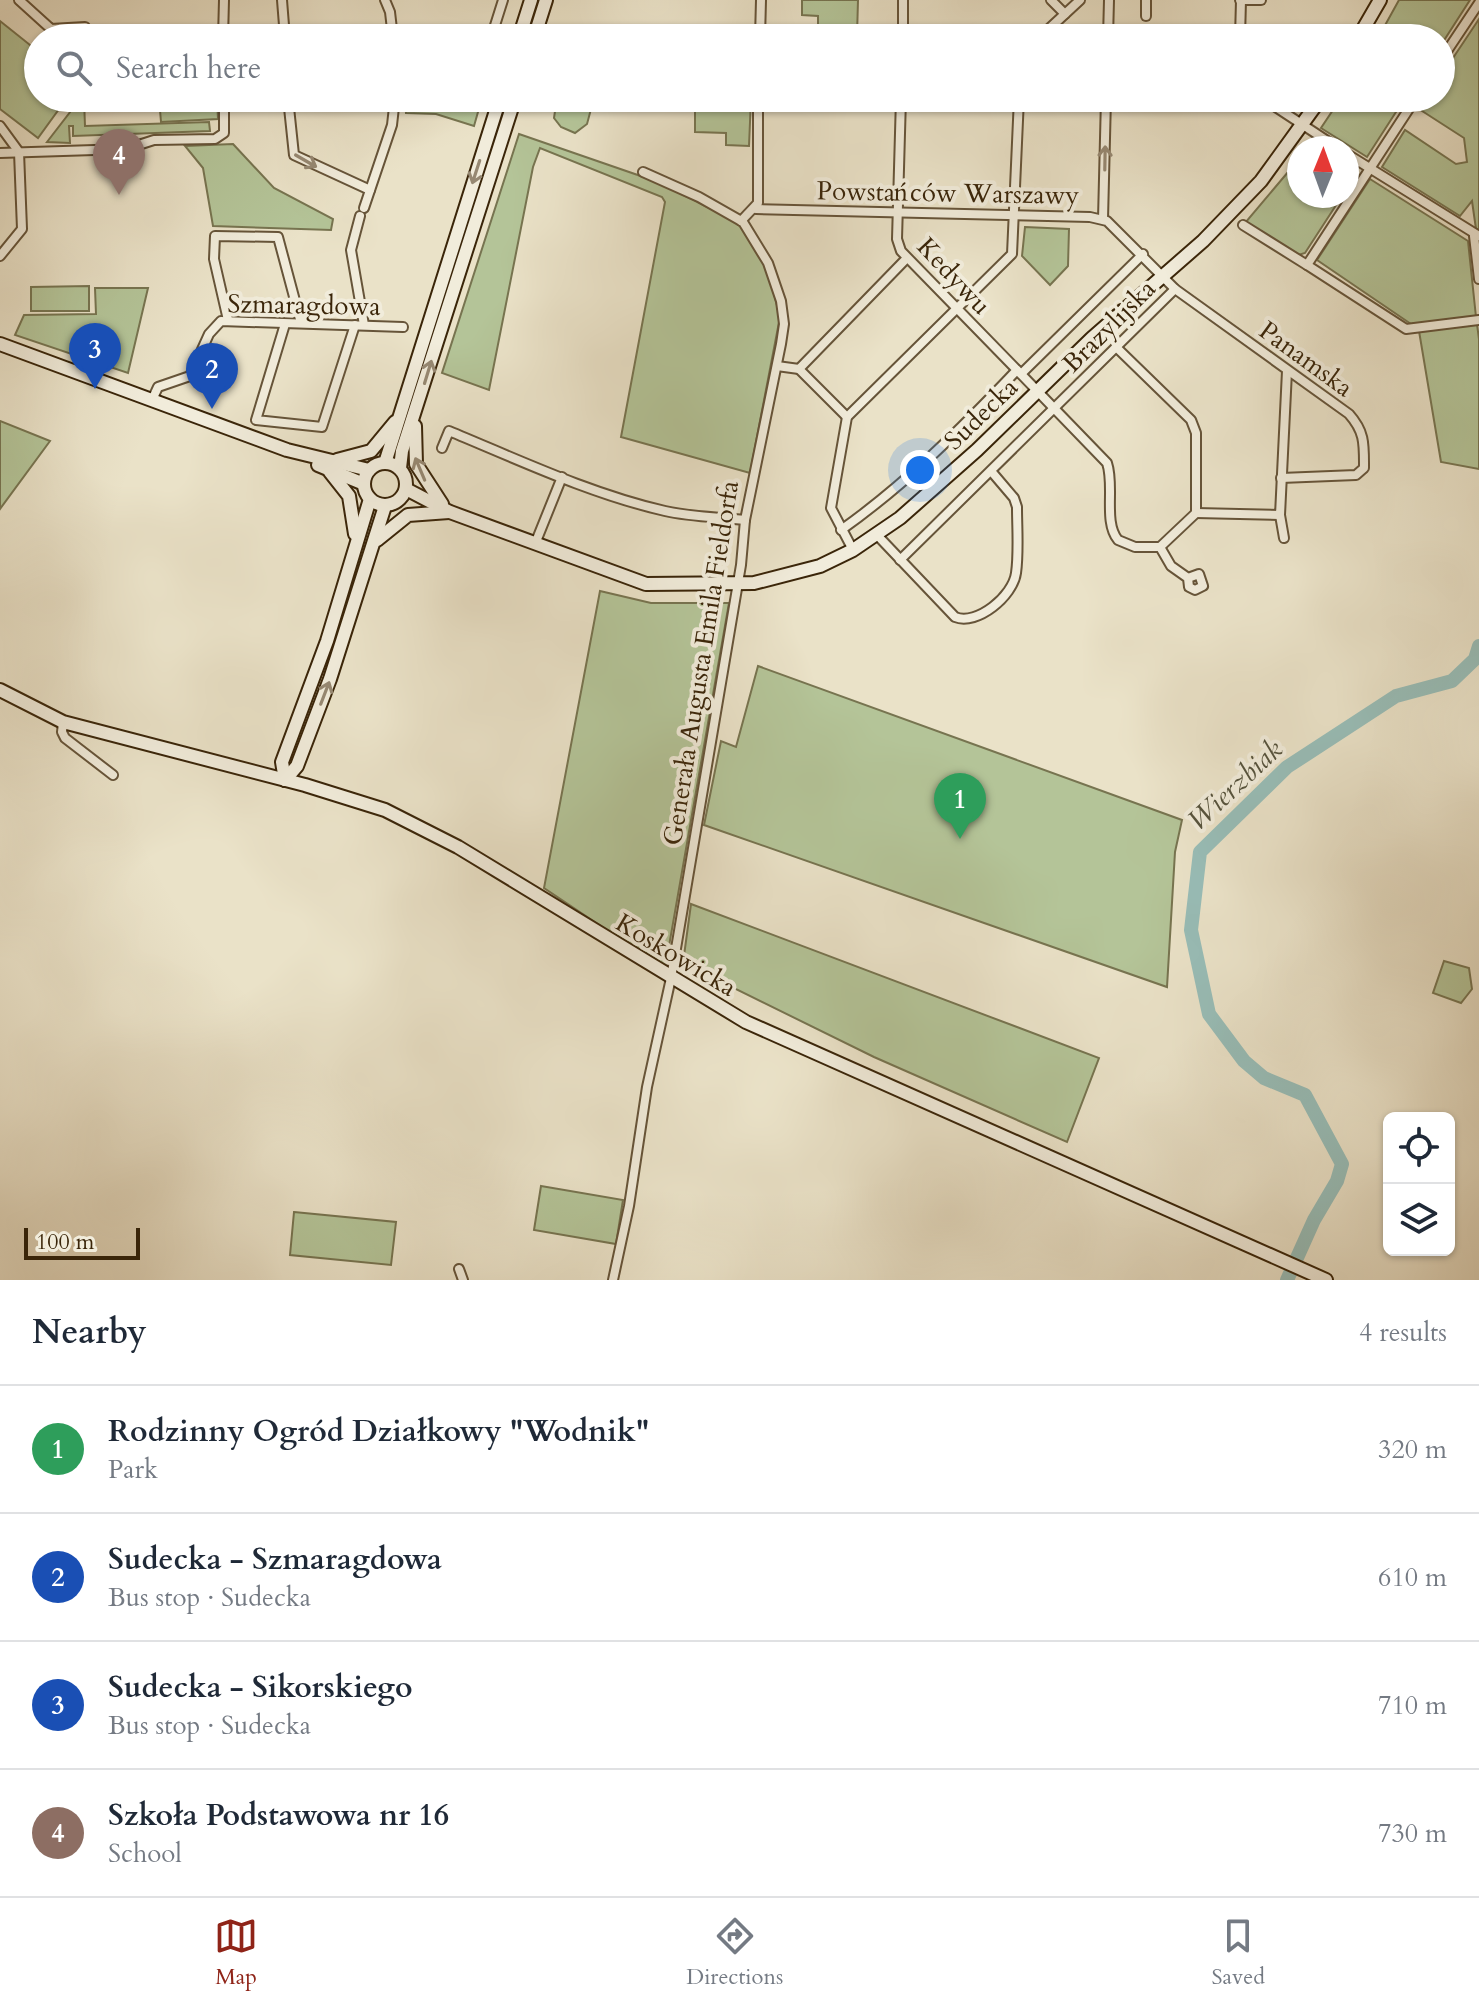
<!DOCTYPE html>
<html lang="en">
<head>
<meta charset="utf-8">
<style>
	:root { --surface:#fff; --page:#f2f2f3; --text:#1f2937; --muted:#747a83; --line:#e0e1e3; --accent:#8f2418 }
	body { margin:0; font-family:Cardo,serif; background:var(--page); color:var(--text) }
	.controls { position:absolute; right:24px; bottom:24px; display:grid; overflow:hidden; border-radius:12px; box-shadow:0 2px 6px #0004 }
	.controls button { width:72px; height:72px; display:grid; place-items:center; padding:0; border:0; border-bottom:2px solid var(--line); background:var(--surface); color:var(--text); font:40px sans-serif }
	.compass { position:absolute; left:1287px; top:136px; width:72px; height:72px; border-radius:50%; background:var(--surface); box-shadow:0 2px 6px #0004; rotate:1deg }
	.scale { position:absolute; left:24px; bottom:20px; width:116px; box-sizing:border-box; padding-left:8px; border:4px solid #3a2509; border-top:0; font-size:22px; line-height:28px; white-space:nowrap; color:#3a2509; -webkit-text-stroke:6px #f1ecdb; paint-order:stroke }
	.you { position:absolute; left:920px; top:470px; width:28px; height:28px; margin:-20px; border:6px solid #fff; border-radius:50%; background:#1a73e8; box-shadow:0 0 0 12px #1a73e833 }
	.badge { display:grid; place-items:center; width:52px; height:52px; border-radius:50%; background:var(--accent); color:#fff; font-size:26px; font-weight:700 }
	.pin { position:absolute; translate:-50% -66px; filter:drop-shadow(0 2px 4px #0008) }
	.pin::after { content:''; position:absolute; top:42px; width:28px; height:24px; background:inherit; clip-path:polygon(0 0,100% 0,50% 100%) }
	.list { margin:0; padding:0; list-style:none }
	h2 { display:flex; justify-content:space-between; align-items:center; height:104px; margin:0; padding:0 32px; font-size:34px }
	h2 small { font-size:26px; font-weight:400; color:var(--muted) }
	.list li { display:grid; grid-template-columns:52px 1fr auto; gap:24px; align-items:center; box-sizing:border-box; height:128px; padding:0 32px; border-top:2px solid var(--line) }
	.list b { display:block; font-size:30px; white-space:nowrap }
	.list p { margin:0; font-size:26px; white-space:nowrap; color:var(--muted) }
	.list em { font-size:26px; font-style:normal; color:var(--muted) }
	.icon { flex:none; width:44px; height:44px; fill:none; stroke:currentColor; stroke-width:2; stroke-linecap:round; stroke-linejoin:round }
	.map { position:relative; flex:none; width:1479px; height:1280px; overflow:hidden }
	.search { position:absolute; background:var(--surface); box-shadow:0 2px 6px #0004; left:24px; right:24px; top:24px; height:88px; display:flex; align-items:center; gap:20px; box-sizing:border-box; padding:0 28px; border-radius:44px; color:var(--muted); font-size:30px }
	.sheet { height:616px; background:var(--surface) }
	nav { display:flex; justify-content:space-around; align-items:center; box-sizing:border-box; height:112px; border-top:2px solid var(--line); background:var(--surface); font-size:22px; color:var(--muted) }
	nav a { display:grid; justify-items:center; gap:4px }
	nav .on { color:var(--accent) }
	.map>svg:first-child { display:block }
</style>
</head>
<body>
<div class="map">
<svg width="1479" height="1280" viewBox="0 0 1479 1280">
	<rect width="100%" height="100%" fill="#eae2c8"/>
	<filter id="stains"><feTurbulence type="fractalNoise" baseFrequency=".0025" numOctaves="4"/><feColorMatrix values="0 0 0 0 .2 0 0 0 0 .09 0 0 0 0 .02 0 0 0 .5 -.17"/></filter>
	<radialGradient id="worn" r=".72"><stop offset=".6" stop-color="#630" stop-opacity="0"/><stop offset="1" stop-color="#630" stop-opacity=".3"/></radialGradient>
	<g fill="#b4c498" stroke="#777450" stroke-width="2">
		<polygon points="802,0 858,0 857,36 818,35 818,16 802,15"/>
		<polygon points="1399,0 1470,0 1441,45 1441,38 1378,38"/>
		<polygon points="1479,19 1479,229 1476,229 1472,201 1460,216 1382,167 1405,130 1456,164 1467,162 1464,138 1419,109 1426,98 1441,98 1441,76"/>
		<polygon points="0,21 35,49 38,46 38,98 67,98 38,138 0,109"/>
		<polygon points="81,98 84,99 85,126 209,122 210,131 73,136 73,126 69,126 70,143 47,142"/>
		<polygon points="159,98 217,98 218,119 161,122"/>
		<polygon points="405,98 482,98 474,126 436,114 406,113"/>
		<polygon points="557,98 594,98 587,124 575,133 561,127 554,118"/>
		<polygon points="688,98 751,98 749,146 726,145 726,133 695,132 695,104 688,103"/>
		<polygon points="1341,98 1405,98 1367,157 1321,128"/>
		<polygon points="519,134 658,182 739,223 768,271 780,317 750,473 621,437 665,202 662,197 540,148 533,167 489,390 442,373"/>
		<polygon points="233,144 274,188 333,219 331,230 213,226 203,168 185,146"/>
		<polygon points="1299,159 1299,196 1342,196 1305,253 1295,256 1245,223"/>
		<polygon points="1370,179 1468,241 1476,317 1411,324 1317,260"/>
		<polygon points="1025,227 1069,229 1068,266 1050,285 1022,256"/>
		<polygon points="89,286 89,311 31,311 31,287"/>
		<polygon points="95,288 148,288 128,373 15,335 24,315 96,314"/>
		<polygon points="1477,324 1479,339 1479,469 1441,462 1419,331"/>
		<polygon points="0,421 50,441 0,509"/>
		<polygon points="600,591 651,603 729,603 665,969 544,888"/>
		<polygon points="758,666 1182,820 1175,852 1167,987 704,825 721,741 736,747"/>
		<polygon points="691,904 1099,1058 1067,1142 874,1057 683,963"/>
		<polygon points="1444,961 1469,968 1472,989 1461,1003 1433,993"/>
		<polygon points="541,1186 623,1200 616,1244 534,1230"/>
		<polygon points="294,1212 396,1222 391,1265 290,1255"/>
	</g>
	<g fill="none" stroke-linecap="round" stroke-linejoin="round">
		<polyline stroke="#98bdb7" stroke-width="14" points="1287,1280 1314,1220 1337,1181 1342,1164 1305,1095 1264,1078 1244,1061 1209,1014 1191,930 1200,852 1287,767 1396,696 1452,681 1475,659 1479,646"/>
		<g stroke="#665439" stroke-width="12">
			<g id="street">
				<polyline points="19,0 51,29 85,27"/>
				<polyline points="282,0 285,38"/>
				<polyline points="385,0 390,12 393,38"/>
				<polyline points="1051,0 1065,14"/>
				<polyline points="1240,0 1261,0"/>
				<polyline points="1146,16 1146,0"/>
				<polyline points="223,38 224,0"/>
				<polyline points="491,38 503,0"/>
				<polyline points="760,38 761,0"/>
				<polyline points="903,38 903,0"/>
				<polyline points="1039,38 1080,0"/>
				<polyline points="1108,38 1109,0"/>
				<polyline points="1240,38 1241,0"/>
				<polyline points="1441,60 1479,3"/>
				<polyline points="288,98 294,155 370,190"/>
				<polyline points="901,98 897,239 901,251 1017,370"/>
				<polyline points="1262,98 1338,148"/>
				<polyline points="1416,98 1307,265 1406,329 1479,320"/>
				<polyline points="0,126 19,152 22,229 0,256"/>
				<polyline points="0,153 126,149 154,140 215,139 224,133 224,98"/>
				<polyline points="1347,154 1479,236"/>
				<polyline points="364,208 392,125 395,98"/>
				<path d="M756 209 1090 217 1107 221 1175 289 1349 414C1365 432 1364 444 1364 468L1356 475 1281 478"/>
				<polyline points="360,216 351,250 364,325"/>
				<polyline points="1103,219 1106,98"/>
				<polyline points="741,221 758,203 758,98"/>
				<polyline points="1243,225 1307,265"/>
				<polyline points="1474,236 1479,279"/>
				<polyline points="228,320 214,259 215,236 278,237 301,323"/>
				<polyline points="285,324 256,420 322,427 355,325"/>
				<polyline points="1116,347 1191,420 1196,433 1196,513"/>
				<polyline points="777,366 799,369"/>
				<polyline points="1021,374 1143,254"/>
				<polyline points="152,400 158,387 190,376 209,334 221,321 403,327"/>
				<polyline points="847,417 799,369 906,259"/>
				<path d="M442 448 449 431C519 460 591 494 665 511 691 517 718 517 745 520"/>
				<polyline points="1196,513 1280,515 1287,371"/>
				<polyline points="1280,515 1284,538"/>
				<path d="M841 530C905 485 963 427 1017 370L1107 463C1115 486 1103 522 1118 540L1135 547H1160L1171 566 1188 578 1189 587 1195 590 1203 586 1199 574 1188 578"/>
				<path d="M877 535 955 617C977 626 1013 596 1016 573 1019 552 1017 528 1017 507L1014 498 991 471"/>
				<polyline points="535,544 562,477"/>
				<polyline points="1160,547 1196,513"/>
				<polyline points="853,550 831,508 847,417 1012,254 1019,98"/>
				<polyline points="900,560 1175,289"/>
				<polyline points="63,722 62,732 65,738 113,775"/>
				<polyline points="459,1269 463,1280"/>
				<polyline points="613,1280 629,1206 647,1087 671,978 741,565 745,520 781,344 784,324 781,301 768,263 743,222 699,197 643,172"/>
			</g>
		</g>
		<g stroke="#3a2509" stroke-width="16">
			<g id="secondary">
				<polyline points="519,38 531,0"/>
				<polyline points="534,38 546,0"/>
				<polyline points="1358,38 1380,0"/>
				<polyline points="0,344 287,450 369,470"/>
				<polyline points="415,426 416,464 442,504"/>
				<polyline points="337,460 371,451 395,422"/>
				<circle cx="385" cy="484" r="21"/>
				<polyline points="385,463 500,98"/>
				<polyline points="318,465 364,484"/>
				<polyline points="400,468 402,451 515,98"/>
				<polyline points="330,472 349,496 355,534"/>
				<polyline points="406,489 450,512 646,584 754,583 820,566 853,550 900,518 977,450 1092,338 1203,241 1261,181 1321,98"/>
				<polyline points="377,540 408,515 449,512"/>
				<polyline points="0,690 63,722 305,785 385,810 458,847 746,1022 1326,1280"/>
				<polyline points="285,780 282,762 327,641 370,499"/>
				<polyline points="285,780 297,766 330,679 385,506"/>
			</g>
		</g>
		<use href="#street" stroke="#f1ecdb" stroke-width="8"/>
		<use href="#secondary" stroke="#f1ecdb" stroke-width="12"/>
	</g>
	<defs><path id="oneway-shaft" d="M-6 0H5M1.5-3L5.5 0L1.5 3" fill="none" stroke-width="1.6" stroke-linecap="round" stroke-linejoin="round" transform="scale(2)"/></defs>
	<g stroke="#968872">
		<use href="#oneway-shaft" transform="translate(1105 158) rotate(-89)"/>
		<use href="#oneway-shaft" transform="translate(306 161) rotate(30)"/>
		<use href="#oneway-shaft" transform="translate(476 172) rotate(108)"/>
		<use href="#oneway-shaft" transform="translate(428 372) rotate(-73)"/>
		<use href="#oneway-shaft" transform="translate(420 469) rotate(-113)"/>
		<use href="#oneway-shaft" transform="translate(325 693) rotate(-69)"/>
	</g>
	<g text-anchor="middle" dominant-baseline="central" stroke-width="8" stroke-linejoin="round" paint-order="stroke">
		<g font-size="26" fill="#3a2509" stroke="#f1ecdb">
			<text transform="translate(948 193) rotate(1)">Powstańców Warszawy</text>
			<text transform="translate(954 276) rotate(47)">Kedywu</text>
			<text transform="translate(304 305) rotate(1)">Szmaragdowa</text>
			<text transform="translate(1109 326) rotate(-45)">Brazylijska</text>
			<text transform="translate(1306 359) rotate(36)">Panamska</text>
			<text transform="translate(981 414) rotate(-44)">Sudecka</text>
			<text transform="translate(701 663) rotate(-81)">Generała Augusta Emila Fieldorfa</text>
			<text transform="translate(676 955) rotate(31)">Koskowicka</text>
		</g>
		<g font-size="28" font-style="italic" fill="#56533d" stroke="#f1ecdb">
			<text transform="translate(1235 785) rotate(-43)">Wierzbiak</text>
		</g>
	</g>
	<rect width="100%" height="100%" filter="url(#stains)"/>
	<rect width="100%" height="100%" fill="url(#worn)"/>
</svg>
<div class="controls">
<button><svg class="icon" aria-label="locate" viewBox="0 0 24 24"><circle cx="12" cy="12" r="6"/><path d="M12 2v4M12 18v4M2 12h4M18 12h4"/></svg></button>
<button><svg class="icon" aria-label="layers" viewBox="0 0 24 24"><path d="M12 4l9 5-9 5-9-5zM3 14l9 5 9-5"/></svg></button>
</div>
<svg class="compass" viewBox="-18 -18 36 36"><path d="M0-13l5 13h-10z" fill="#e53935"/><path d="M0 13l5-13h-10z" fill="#747a83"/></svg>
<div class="scale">100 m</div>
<div class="you"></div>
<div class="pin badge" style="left:960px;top:839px;background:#2e9e5b">1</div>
<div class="pin badge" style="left:212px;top:409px;background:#1a4fb4">2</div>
<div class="pin badge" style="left:95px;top:389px;background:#1a4fb4">3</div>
<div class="pin badge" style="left:119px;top:195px;background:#8d6e63">4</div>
<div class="search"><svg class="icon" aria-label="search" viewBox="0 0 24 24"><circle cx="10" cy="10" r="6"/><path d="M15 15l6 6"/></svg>Search here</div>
</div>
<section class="sheet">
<h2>Nearby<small>4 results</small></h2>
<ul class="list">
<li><span class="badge" style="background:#2e9e5b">1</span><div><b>Rodzinny Ogród Działkowy &quot;Wodnik&quot;</b><p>Park</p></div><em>320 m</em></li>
<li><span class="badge" style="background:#1a4fb4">2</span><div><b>Sudecka - Szmaragdowa</b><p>Bus stop · Sudecka</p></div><em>610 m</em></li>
<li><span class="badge" style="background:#1a4fb4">3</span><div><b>Sudecka - Sikorskiego</b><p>Bus stop · Sudecka</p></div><em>710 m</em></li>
<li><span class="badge" style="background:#8d6e63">4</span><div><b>Szkoła Podstawowa nr 16</b><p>School</p></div><em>730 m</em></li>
</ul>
</section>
<nav>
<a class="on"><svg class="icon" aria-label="map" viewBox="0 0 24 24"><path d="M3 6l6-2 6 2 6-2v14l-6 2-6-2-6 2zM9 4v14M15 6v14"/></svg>Map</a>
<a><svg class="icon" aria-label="directions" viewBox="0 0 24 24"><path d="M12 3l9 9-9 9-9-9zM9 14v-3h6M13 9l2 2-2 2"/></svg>Directions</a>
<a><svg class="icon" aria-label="saved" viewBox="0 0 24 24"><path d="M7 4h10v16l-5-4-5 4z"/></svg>Saved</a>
</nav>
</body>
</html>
